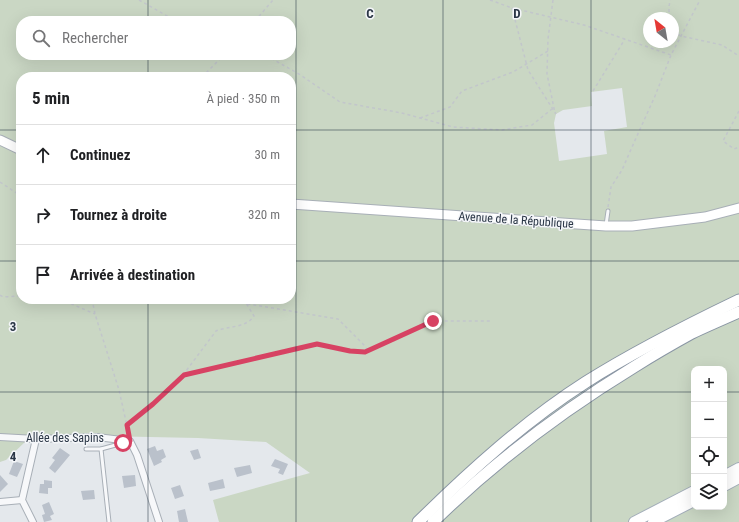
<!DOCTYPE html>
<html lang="fr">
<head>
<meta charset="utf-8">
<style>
	:root { --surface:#fff; --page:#f2f2f2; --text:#202124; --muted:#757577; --line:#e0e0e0 }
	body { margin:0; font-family:"Roboto Condensed",sans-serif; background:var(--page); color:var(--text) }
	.controls { position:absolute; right:12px; bottom:12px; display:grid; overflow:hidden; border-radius:8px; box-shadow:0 4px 16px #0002 }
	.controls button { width:36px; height:36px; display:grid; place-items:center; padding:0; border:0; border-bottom:1px solid var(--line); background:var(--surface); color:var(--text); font:20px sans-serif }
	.compass { position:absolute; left:643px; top:12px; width:36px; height:36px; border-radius:50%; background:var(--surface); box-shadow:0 4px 16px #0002; rotate:329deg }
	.stop { position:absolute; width:12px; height:12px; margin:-9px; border:3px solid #d74263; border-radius:50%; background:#fff }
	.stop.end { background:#d74263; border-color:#fff; box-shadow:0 1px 4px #0008 }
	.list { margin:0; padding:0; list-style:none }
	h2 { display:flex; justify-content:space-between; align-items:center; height:52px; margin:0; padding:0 16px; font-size:17px }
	h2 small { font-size:13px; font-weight:400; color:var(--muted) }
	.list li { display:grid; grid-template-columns:26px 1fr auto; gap:12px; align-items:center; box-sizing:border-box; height:60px; padding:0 16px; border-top:1px solid var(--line) }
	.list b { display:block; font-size:15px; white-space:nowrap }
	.list em { font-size:13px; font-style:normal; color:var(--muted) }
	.icon { flex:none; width:22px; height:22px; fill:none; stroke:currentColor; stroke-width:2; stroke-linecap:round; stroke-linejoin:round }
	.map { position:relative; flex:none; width:739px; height:522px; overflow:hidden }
	.search { position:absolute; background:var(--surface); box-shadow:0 4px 16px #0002; left:16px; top:16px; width:280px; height:44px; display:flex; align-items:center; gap:10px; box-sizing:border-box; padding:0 14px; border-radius:16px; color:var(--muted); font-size:15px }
	.panel { position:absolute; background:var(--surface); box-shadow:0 4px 16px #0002; left:16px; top:72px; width:280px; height:232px; border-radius:16px }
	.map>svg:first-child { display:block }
</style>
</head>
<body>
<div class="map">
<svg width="739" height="522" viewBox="0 0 739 522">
	<rect width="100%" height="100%" fill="#e4e8ec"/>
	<path fill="#cad7c4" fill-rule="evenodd" d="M0 0H739V522H219L213 500 310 473 266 442 198 438 53 435 25 442 6 460 0 462ZM649 18H673V42H649ZM21 21H291V55H21ZM21 77H291V299H21ZM622 88 627 127 604 131 607 154 559 161 554 123 556 114 563 110 592 106 591 92ZM694 369H724V507H694Z"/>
	<g fill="#bac1cb">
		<polygon points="155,446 157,451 163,449 166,457 161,460 162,462 154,466 147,449"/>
		<polygon points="60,448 70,455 55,473 49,468 55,460 52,458"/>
		<polygon points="198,449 201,458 194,460 190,451"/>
		<polygon points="275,459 288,464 283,475 278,473 280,469 271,466"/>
		<polygon points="14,461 23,464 17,477 9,474"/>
		<polygon points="250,465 252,473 237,477 234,468"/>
		<polygon points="0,475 8,484 0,492"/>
		<polygon points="135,475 136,486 124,488 122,476"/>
		<polygon points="223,479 225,488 210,491 208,483"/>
		<polygon points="44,480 52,481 52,488 48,488 48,494 39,493 40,484 44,484"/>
		<polygon points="180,485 184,496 175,499 171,488"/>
		<polygon points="94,490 95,499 83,500 81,491"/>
		<polygon points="49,502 54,514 50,516 52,520 44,522 42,515 45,514 42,505"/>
		<polygon points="185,509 188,522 179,522 177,511"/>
	</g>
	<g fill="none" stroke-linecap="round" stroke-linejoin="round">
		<g stroke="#a8afb7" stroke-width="5">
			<g id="lane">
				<polyline points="606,225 608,211"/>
				<polyline points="86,449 101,449 123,443 123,441"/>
				<polyline points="101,449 109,522"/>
			</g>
		</g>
		<g stroke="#a8afb7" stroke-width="8">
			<g id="street">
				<polyline points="0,437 36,439 97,437 130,441 137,455 159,522"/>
				<polyline points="0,502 22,500"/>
				<polyline points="33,522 22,500 36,439"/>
			</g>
		</g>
		<g stroke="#a8afb7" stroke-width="11">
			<g id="secondary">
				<polyline points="0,140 21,150"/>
				<polyline points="291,204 606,226 632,226 705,217 739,208"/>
			</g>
		</g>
		<g stroke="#a2adb9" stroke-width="12">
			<g id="primary">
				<polyline points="724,476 739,468"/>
				<polyline points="724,486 739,478"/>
				<polyline points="634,522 694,491"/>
				<polyline points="653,522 694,501"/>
			</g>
		</g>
		<g stroke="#8a96a4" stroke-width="13">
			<g id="highway">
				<path d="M418 522C470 471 525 421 586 382 635 351 687 325 739 300"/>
				<path d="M433 522C494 462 562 411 634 367 653 355 672 344 692 333 707 326 723 319 739 312"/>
			</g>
		</g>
		<g stroke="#c2c6cb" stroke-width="1.5" stroke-dasharray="3 3" stroke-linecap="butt">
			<polyline points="139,0 176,21"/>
			<polyline points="490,0 512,8 584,25 671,55"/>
			<polyline points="553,0 548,39 547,74 555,113"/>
			<polyline points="512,8 528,70 556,114"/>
			<polyline points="669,18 669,7 670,0"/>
			<polyline points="255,21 273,0"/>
			<polyline points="673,31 681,36 722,45 739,56"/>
			<polyline points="260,55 267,56 299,74 340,102 402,113 453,127 502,130 532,125 552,109"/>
			<polyline points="202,77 224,55"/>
			<polyline points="593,91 625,39"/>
			<polyline points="739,111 723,141 734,149 739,147"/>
			<polyline points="420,118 450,107 462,91 513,72 548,51"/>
			<polyline points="0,182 21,196"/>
			<polyline points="608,207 611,187 622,170 632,147 655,96 671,55 700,0"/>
			<polyline points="0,295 3,297 21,296"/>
			<polyline points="60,299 95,314"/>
			<polyline points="92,299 95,314 119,390 129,435"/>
			<polyline points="230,299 248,304 338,319 365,346 367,351"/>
			<path d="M183 375 216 331C228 326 246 328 254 316L246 303"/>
			<polyline points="127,425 153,404 183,375 317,344 349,351 365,352 433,321 490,321"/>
		</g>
		<use href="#lane" stroke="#f7f8fa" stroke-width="3"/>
		<use href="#street" stroke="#f7f8fa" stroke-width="6"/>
		<use href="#secondary" stroke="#fff" stroke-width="9"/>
		<use href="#primary" stroke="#fff" stroke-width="10"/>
		<use href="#highway" stroke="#fff" stroke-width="11"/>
	</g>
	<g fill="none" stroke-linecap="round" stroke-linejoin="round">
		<polyline stroke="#d74263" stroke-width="5" points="123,443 123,440 130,441 127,425 153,404 184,375 317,344 350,351 365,352 433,321"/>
	</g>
	<path fill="none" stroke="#2a3646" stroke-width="1" stroke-opacity="0.55" d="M148 0V21M296 0V522M443 0V522M591 0V522M148 55V77M0 130H21M291 130H739M0 261H21M291 261H739M148 299V522M0 392H694M724 392H739"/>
	<g text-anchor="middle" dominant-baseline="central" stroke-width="3" stroke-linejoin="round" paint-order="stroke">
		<g font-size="12" fill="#2a3646" stroke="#f4f6f9">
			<text transform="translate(516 220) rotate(4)">Avenue de la République</text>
			<text x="65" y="438">Allée des Sapins</text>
		</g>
	</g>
	<g font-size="13" text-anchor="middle" font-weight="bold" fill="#2a3646" stroke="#f4f6f9" stroke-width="3" stroke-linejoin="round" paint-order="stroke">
		<text x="370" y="18">C</text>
		<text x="517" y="18">D</text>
		<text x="13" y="331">3</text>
		<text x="13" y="461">4</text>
	</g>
</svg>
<div class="controls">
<button>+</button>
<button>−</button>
<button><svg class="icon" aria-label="locate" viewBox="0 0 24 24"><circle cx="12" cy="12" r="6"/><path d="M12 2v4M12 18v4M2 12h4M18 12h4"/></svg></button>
<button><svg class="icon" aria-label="layers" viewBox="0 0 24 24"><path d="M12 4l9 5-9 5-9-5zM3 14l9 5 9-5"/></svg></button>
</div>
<svg class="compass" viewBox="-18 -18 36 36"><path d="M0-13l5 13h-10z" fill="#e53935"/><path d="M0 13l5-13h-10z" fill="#757577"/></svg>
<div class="stop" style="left:123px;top:443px"></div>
<div class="stop end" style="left:433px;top:321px"></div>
<div class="search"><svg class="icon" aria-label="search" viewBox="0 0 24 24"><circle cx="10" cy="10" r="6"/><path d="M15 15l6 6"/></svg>Rechercher</div>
<section class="panel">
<h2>5 min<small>À pied · 350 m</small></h2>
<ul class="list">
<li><svg class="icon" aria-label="ahead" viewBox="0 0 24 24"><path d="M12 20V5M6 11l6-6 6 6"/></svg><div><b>Continuez</b></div><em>30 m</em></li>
<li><svg class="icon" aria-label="right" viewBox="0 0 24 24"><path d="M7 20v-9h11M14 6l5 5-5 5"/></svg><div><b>Tournez à droite</b></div><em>320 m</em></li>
<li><svg class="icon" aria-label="arrive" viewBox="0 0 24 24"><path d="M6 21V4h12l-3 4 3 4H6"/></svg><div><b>Arrivée à destination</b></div></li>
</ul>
</section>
</div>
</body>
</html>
